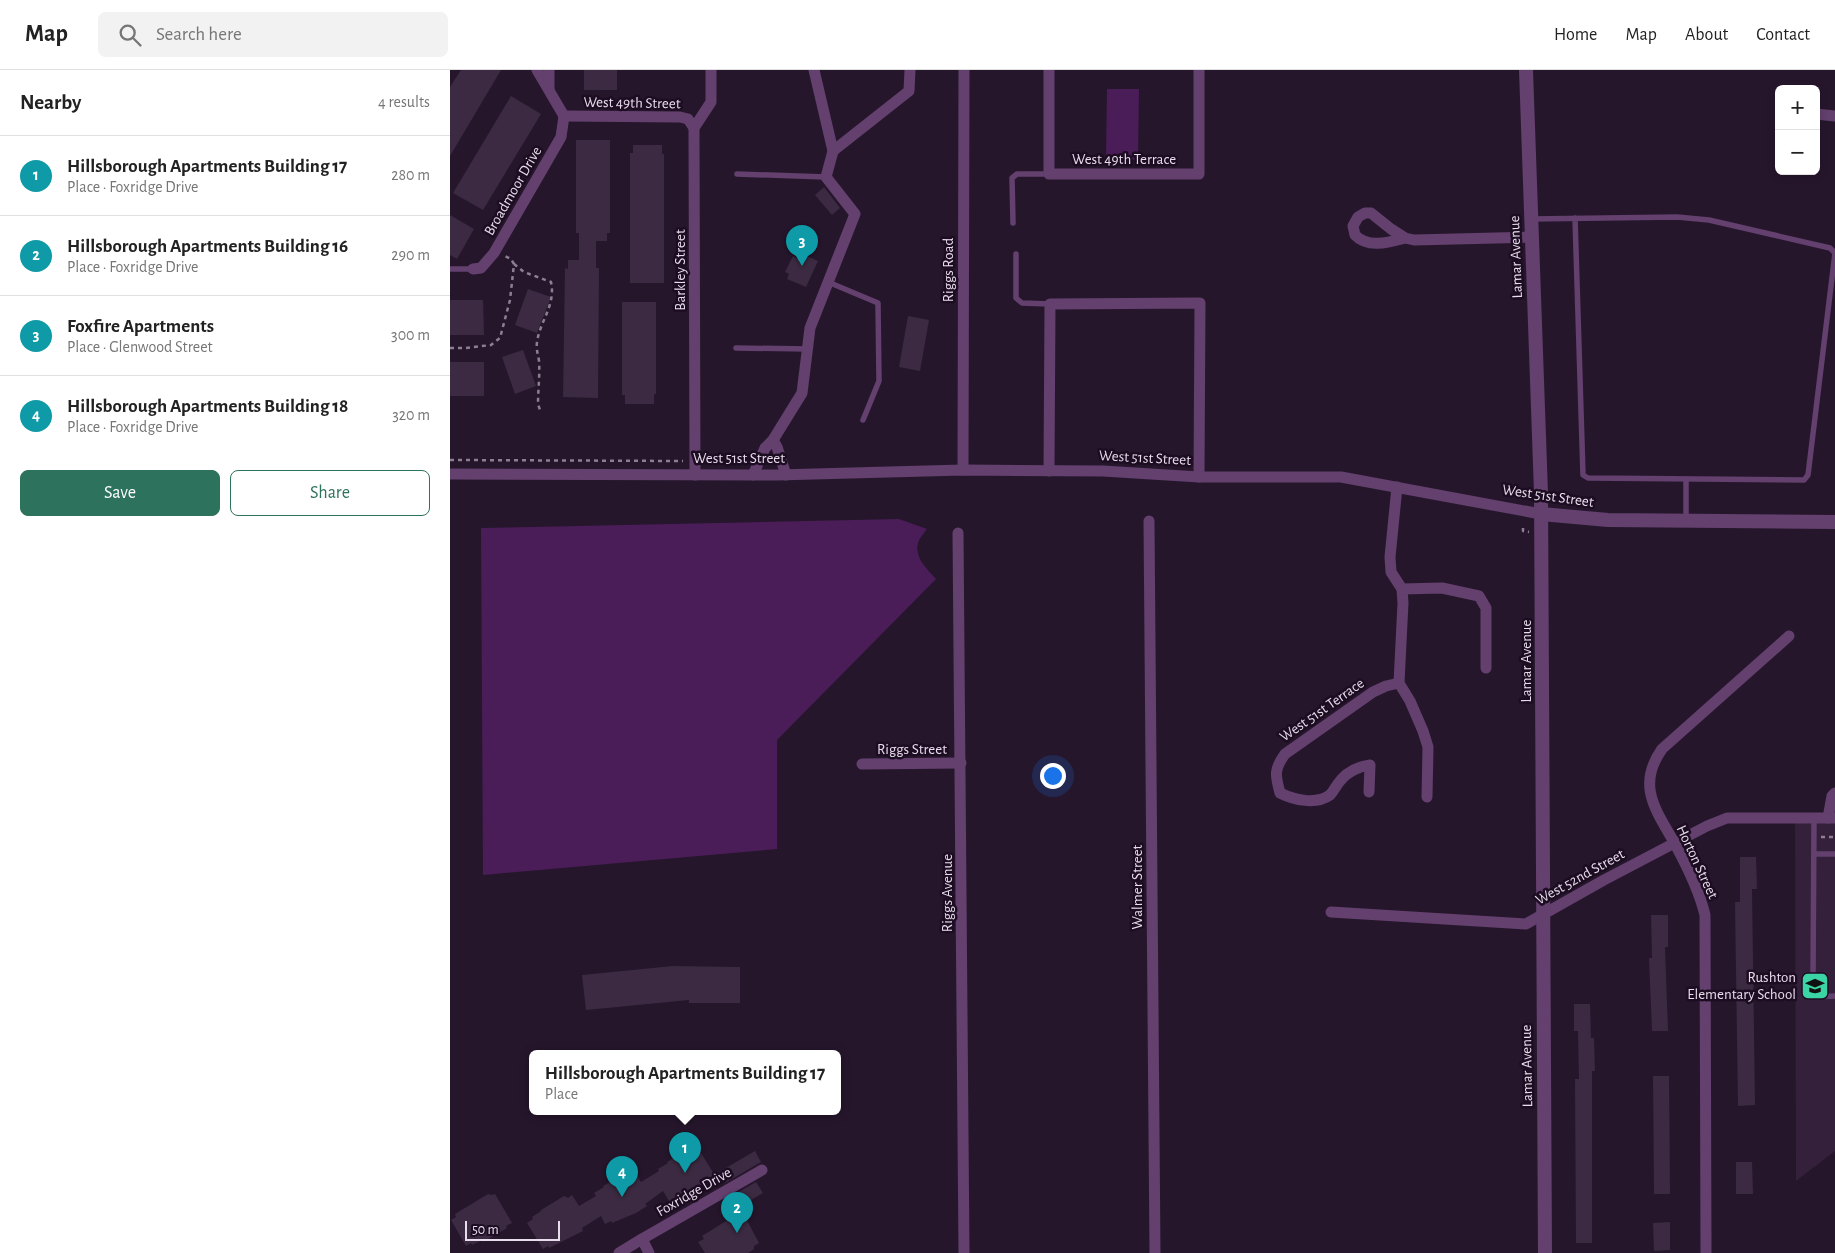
<!DOCTYPE html>
<html lang="en">
<head>
<meta charset="utf-8">
<style>
	:root { --surface:#fff; --page:#f2f2f2; --text:#222; --muted:#767676; --line:#e0e0e0; --accent:#2d725c }
	body { margin:0; font-family:"Alegreya Sans",sans-serif; background:var(--page); color:var(--text) }
	.controls { position:absolute; right:15px; top:15px; display:grid; overflow:hidden; border-radius:8px; box-shadow:0 2px 8px #0003 }
	.controls button { width:45px; height:45px; display:grid; place-items:center; padding:0; border:0; border-bottom:1px solid var(--line); background:var(--surface); color:var(--text); font:25px sans-serif }
	.scale { position:absolute; left:15px; bottom:12px; width:95px; box-sizing:border-box; padding-left:5px; border:2px solid #e8ddec; border-top:0; font-size:14px; line-height:18px; white-space:nowrap; color:#e8ddec; -webkit-text-stroke:4px #1d0d22; paint-order:stroke }
	.you { position:absolute; left:602px; top:705px; width:18px; height:18px; margin:-12px; border:4px solid #fff; border-radius:50%; background:#1a73e8; box-shadow:0 0 0 8px #1a73e833 }
	.badge { display:grid; place-items:center; width:32px; height:32px; border-radius:50%; background:var(--accent); color:#fff; font-size:16px; font-weight:700 }
	.pin { position:absolute; translate:-50% -41px; filter:drop-shadow(0 1px 2px #0008) }
	.pin::after { content:''; position:absolute; top:26px; width:18px; height:15px; background:inherit; clip-path:polygon(0 0,100% 0,50% 100%) }
	.popup { position:absolute; left:79px; top:980px; width:312px; height:65px; box-sizing:border-box; display:grid; place-content:center; border-radius:8px; background:var(--surface); filter:drop-shadow(0 1px 4px #0005); font-size:16px; white-space:nowrap; color:var(--muted) }
	.popup b { font-size:19px; color:var(--text) }
	.popup::after { content:''; position:absolute; left:50%; top:100%; margin-left:-10px; border:10px solid transparent; border-top-color:var(--surface) }
	.list { margin:0; padding:0; list-style:none }
	h2 { display:flex; justify-content:space-between; align-items:center; height:65px; margin:0; padding:0 20px; font-size:21px }
	h2 small { font-size:16px; font-weight:400; color:var(--muted) }
	.list li { display:grid; grid-template-columns:32px 1fr auto; gap:15px; align-items:center; box-sizing:border-box; height:80px; padding:0 20px; border-top:1px solid var(--line) }
	.list b { display:block; font-size:19px; white-space:nowrap }
	.list p { margin:0; font-size:16px; white-space:nowrap; color:var(--muted) }
	.list em { font-size:16px; font-style:normal; color:var(--muted) }
	.actions { display:flex; gap:10px; padding:15px 20px }
	.actions a { flex:1; padding:11px 0; border:1px solid var(--accent); border-radius:8px; text-align:center; font-size:18px; color:var(--accent) }
	.actions .main { background:var(--accent); color:#fff }
	.icon { flex:none; width:28px; height:28px; fill:none; stroke:currentColor; stroke-width:2; stroke-linecap:round; stroke-linejoin:round }
	.map { position:relative; flex:none; width:1385px; height:1183px; overflow:hidden }
	header { display:flex; align-items:center; gap:30px; box-sizing:border-box; height:70px; padding:0 25px; background:var(--surface); border-bottom:1px solid var(--line) }
	header strong { font-size:24px }
	nav { display:flex; gap:28px; margin-inline-start:auto; font-size:18px }
	.search { width:350px; height:45px; background:var(--page); display:flex; align-items:center; gap:12px; box-sizing:border-box; padding:0 18px; border-radius:8px; color:var(--muted); font-size:19px }
	main { display:flex }
	aside { flex:1; background:var(--surface) }
	.map>svg:first-child { display:block }
</style>
</head>
<body>
<header>
<strong>Map</strong>
<div class="search"><svg class="icon" aria-label="search" viewBox="0 0 24 24"><circle cx="10" cy="10" r="6"/><path d="M15 15l6 6"/></svg>Search here</div>
<nav><a>Home</a><a>Map</a><a>About</a><a>Contact</a></nav>
</header>
<main>
<aside>
<h2>Nearby<small>4 results</small></h2>
<ul class="list">
<li><span class="badge" style="background:#0f9aa8">1</span><div><b>Hillsborough Apartments Building 17</b><p>Place · Foxridge Drive</p></div><em>280 m</em></li>
<li><span class="badge" style="background:#0f9aa8">2</span><div><b>Hillsborough Apartments Building 16</b><p>Place · Foxridge Drive</p></div><em>290 m</em></li>
<li><span class="badge" style="background:#0f9aa8">3</span><div><b>Foxfire Apartments</b><p>Place · Glenwood Street</p></div><em>300 m</em></li>
<li><span class="badge" style="background:#0f9aa8">4</span><div><b>Hillsborough Apartments Building 18</b><p>Place · Foxridge Drive</p></div><em>320 m</em></li>
</ul>
<div class="actions"><a class="main">Save</a><a>Share</a></div>
</aside>
<div class="map">
<svg width="1385" height="1183" viewBox="0 0 1385 1183">
	<rect width="100%" height="100%" fill="#26162c"/>
	<polygon fill="#34203b" points="1345,751 1385,752 1385,1081 1346,1111"/>
	<g fill="#4a1d58">
		<polygon points="657,19 689,19 688,90 656,89"/>
		<path d="M449 449 477 459C474 463 469 469 468 473 464 488 478 500 486 509L327 670V779L33 805 31 458Z"/>
	</g>
	<g fill="#3b2a41">
		<polygon points="11,0 51,0 0,86 0,17"/>
		<rect x="134" y="0" width="33" height="20"/>
		<polygon points="61,26 91,44 33,140 3,123"/>
		<polygon points="126,70 160,70 160,163 157,163 157,171 146,171 146,198 149,198 148,328 113,327 115,198 118,199 118,190 129,190 129,163 126,163"/>
		<polygon points="183,75 212,75 212,84 214,84 214,213 180,213 180,83 183,83"/>
		<polygon points="374,117 390,138 382,145 365,125"/>
		<polygon points="0,145 24,159 7,189 0,185"/>
		<polygon points="350,183 368,191 356,217 337,209 339,204 335,202 343,186 348,189"/>
		<polygon points="78,219 101,227 87,263 65,255"/>
		<polygon points="0,230 33,230 34,265 0,265"/>
		<polygon points="172,232 206,232 206,324 204,324 204,334 175,334 175,325 172,325"/>
		<polygon points="458,246 479,250 470,301 449,297"/>
		<polygon points="73,280 86,316 65,324 52,287"/>
		<rect x="0" y="292" width="34" height="34"/>
		<polygon points="1290,787 1306,787 1307,819 1302,819 1305,1035 1288,1036 1285,832 1290,832"/>
		<polygon points="1201,845 1218,845 1218,877 1215,877 1218,961 1202,961 1199,888 1202,888"/>
		<polygon points="223,896 290,897 290,933 239,933 239,930 136,940 132,905"/>
		<polygon points="1124,934 1140,934 1141,968 1144,968 1145,1001 1142,1001 1142,1173 1126,1173 1125,1009 1129,1009 1128,961 1124,961"/>
		<polygon points="1203,1006 1219,1006 1220,1124 1204,1124"/>
		<polygon points="240,1078 244,1080 248,1078 267,1109 225,1130 224,1128 219,1131 213,1121 195,1134 197,1136 186,1143 162,1153 161,1151 155,1154 151,1146 132,1158 133,1161 99,1178 98,1176 93,1179 77,1153 83,1149 82,1147 91,1141 91,1140 114,1126 118,1128 122,1125 129,1136 146,1126 144,1123 154,1117 153,1116 177,1103 178,1105 185,1102 191,1112 209,1101 208,1099 218,1093 217,1092"/>
		<polygon points="305,1081 311,1092 275,1113 269,1102"/>
		<polygon points="1286,1092 1302,1092 1303,1124 1286,1124"/>
		<polygon points="306,1112 313,1123 289,1137 282,1126"/>
		<polygon points="38,1124 42,1125 45,1124 62,1153 56,1156 57,1158 33,1172 32,1170 22,1175 21,1173 16,1176 1,1150 6,1147 5,1144"/>
		<polygon points="292,1141 309,1173 304,1176 304,1179 298,1183 255,1183 248,1172 254,1169 252,1166"/>
		<polygon points="1220,1152 1220,1180 1204,1181 1203,1153"/>
	</g>
	<g fill="none" stroke-linecap="round" stroke-linejoin="round">
		<g stroke="#8d7f92" stroke-width="2.5" stroke-dasharray="4 4" stroke-linecap="butt">
			<path d="M64 194 74 202 101 212C106 235 90 251 87 272 86 280 88 284 89 291 90 305 88 320 88 334L90 340"/>
			<polyline points="0,278 16,278 41,275 50,268 60,230 64,194 61,189 55,186"/>
			<polyline points="0,390 233,391"/>
			<polyline points="1073,458 1073,461 1079,462"/>
			<polyline points="1371,767 1385,767"/>
		</g>
		<g stroke="#63406e" stroke-width="5.5">
			<polyline points="287,104 376,107"/>
			<polyline points="1081,149 1227,147 1259,150 1380,178 1385,183 1358,405 1354,410 1138,408 1133,405 1125,148"/>
			<polyline points="563,153 562,108 567,104 599,104"/>
			<polyline points="566,184 566,228 572,233 600,234"/>
			<polyline points="0,199 23,199"/>
			<polyline points="378,212 428,233 429,311 413,350"/>
			<polyline points="286,278 358,279"/>
			<polyline points="1236,450 1236,410"/>
			<path d="M1364 748 1363 910C1366 925 1369 927 1385 926"/>
			<polyline points="1364,784 1385,784"/>
		</g>
		<g stroke="#63406e" stroke-width="11">
			<polyline points="87,0 114,46"/>
			<polyline points="99,0 99,19"/>
			<polyline points="599,0 599,104 749,104 749,0"/>
			<polyline points="1366,44 1385,46"/>
			<polyline points="114,46 230,47 238,49 244,58"/>
			<polyline points="383,81 459,21 460,0"/>
			<path d="M955 168C940 172 918 179 905 165L903 156 908 147 915 143H921L941 159 955 168 964 170 1082 167"/>
			<polyline points="23,199 31,198 44,183 111,67 114,46"/>
			<polyline points="323,370 327,377 336,405"/>
			<polyline points="513,400 514,0"/>
			<polyline points="599,401 600,234 750,233 749,407"/>
			<polyline points="0,404 327,405 513,400 653,401 749,407 891,407 1091,444"/>
			<polyline points="245,405 244,58 261,32 261,0"/>
			<polyline points="303,405 315,378 323,370 352,323 360,258 405,144 376,107 383,81 364,0"/>
			<polyline points="947,417 940,487 941,502 952,519 953,533 949,613 960,631 973,661 978,677 977,727"/>
			<polyline points="699,451 705,1183"/>
			<polyline points="508,463 514,1183"/>
			<polyline points="952,519 992,518 1029,526 1036,538 1036,598"/>
			<polyline points="412,694 511,693"/>
			<path d="M919 722 920 695C905 697 895 703 887 715 885 718 883 722 880 725 866 735 844 730 830 723 825 705 824 699 835 684L923 622 936 616 949 613"/>
			<polyline points="1378,748 1382,726 1385,723"/>
			<polyline points="881,842 1076,854 1154,810 1257,756 1277,748 1385,748"/>
			<polyline points="169,1183 192,1169"/>
			<polyline points="199,1183 192,1169 312,1100"/>
			<path d="M1256 1183 1255 845C1249 820 1237 796 1225 774 1206 740 1186 716 1212 679L1339 566"/>
		</g>
		<g stroke="#63406e" stroke-width="14">
			<polyline points="1076,0 1091,423 1095,1183"/>
			<polyline points="1091,444 1158,450 1385,452"/>
		</g>
	</g>
	<defs>
		<g id="school-square" transform="scale(1.4375)"><rect x="-9" y="-9" width="18" height="18" rx="4" fill="#3bd4a4" stroke="#1d0d22"/><path d="M0-5L7-2L0 1L-7-2ZM-4 1L0 2.5L4 1V4Q0 6-4 4Z" fill="#111"/></g>
	</defs>
	<g fill-rule="evenodd">
		<use href="#school-square" x="1365" y="916"/>
	</g>
	<g text-anchor="middle" dominant-baseline="central" stroke-width="5" stroke-linejoin="round" paint-order="stroke">
		<g font-size="15" fill="#e8ddec" stroke="#1d0d22">
			<text transform="translate(182 33) rotate(1)">West 49th Street</text>
			<text x="674" y="89">West 49th Terrace</text>
			<text transform="translate(63 121) rotate(-60)">Broadmoor Drive</text>
			<text transform="translate(1066 187) rotate(-92)">Lamar Avenue</text>
			<text transform="translate(230 200) rotate(-90)">Barkley Street</text>
			<text transform="translate(498 200) rotate(-90)">Riggs Road</text>
			<text x="289" y="388">West 51st Street</text>
			<text transform="translate(695 388) rotate(3)">West 51st Street</text>
			<text transform="translate(1098 426) rotate(8)">West 51st Street</text>
			<text transform="translate(1076 591) rotate(-90)">Lamar Avenue</text>
			<text transform="translate(872 640) rotate(-35)">West 51st Terrace</text>
			<text x="462" y="679">Riggs Street</text>
			<text transform="translate(1247 792) rotate(65)">Horton Street</text>
			<text transform="translate(1130 807) rotate(-29)">West 52nd Street</text>
			<text transform="translate(687 817) rotate(-90)">Walmer Street</text>
			<text transform="translate(497 823) rotate(-90)">Riggs Avenue</text>
			<text transform="translate(1077 996) rotate(-91)">Lamar Avenue</text>
			<text transform="translate(244 1122) rotate(-30)">Foxridge Drive</text>
		</g>
		<g font-size="15" fill="#e8ddec" stroke="#1d0d22" text-anchor="end">
			<text x="1346" y="907">Rushton<tspan x="1346" dy="17">Elementary School</tspan></text>
		</g>
	</g>
</svg>
<div class="controls">
<button>+</button>
<button>−</button>
</div>
<div class="scale">50 m</div>
<div class="you"></div>
<div class="pin badge" style="left:235px;top:1103px;background:#0f9aa8">1</div>
<div class="popup"><b>Hillsborough Apartments Building 17</b>Place</div>
<div class="pin badge" style="left:287px;top:1163px;background:#0f9aa8">2</div>
<div class="pin badge" style="left:352px;top:196px;background:#0f9aa8">3</div>
<div class="pin badge" style="left:172px;top:1127px;background:#0f9aa8">4</div>
</div>
</main>
</body>
</html>
